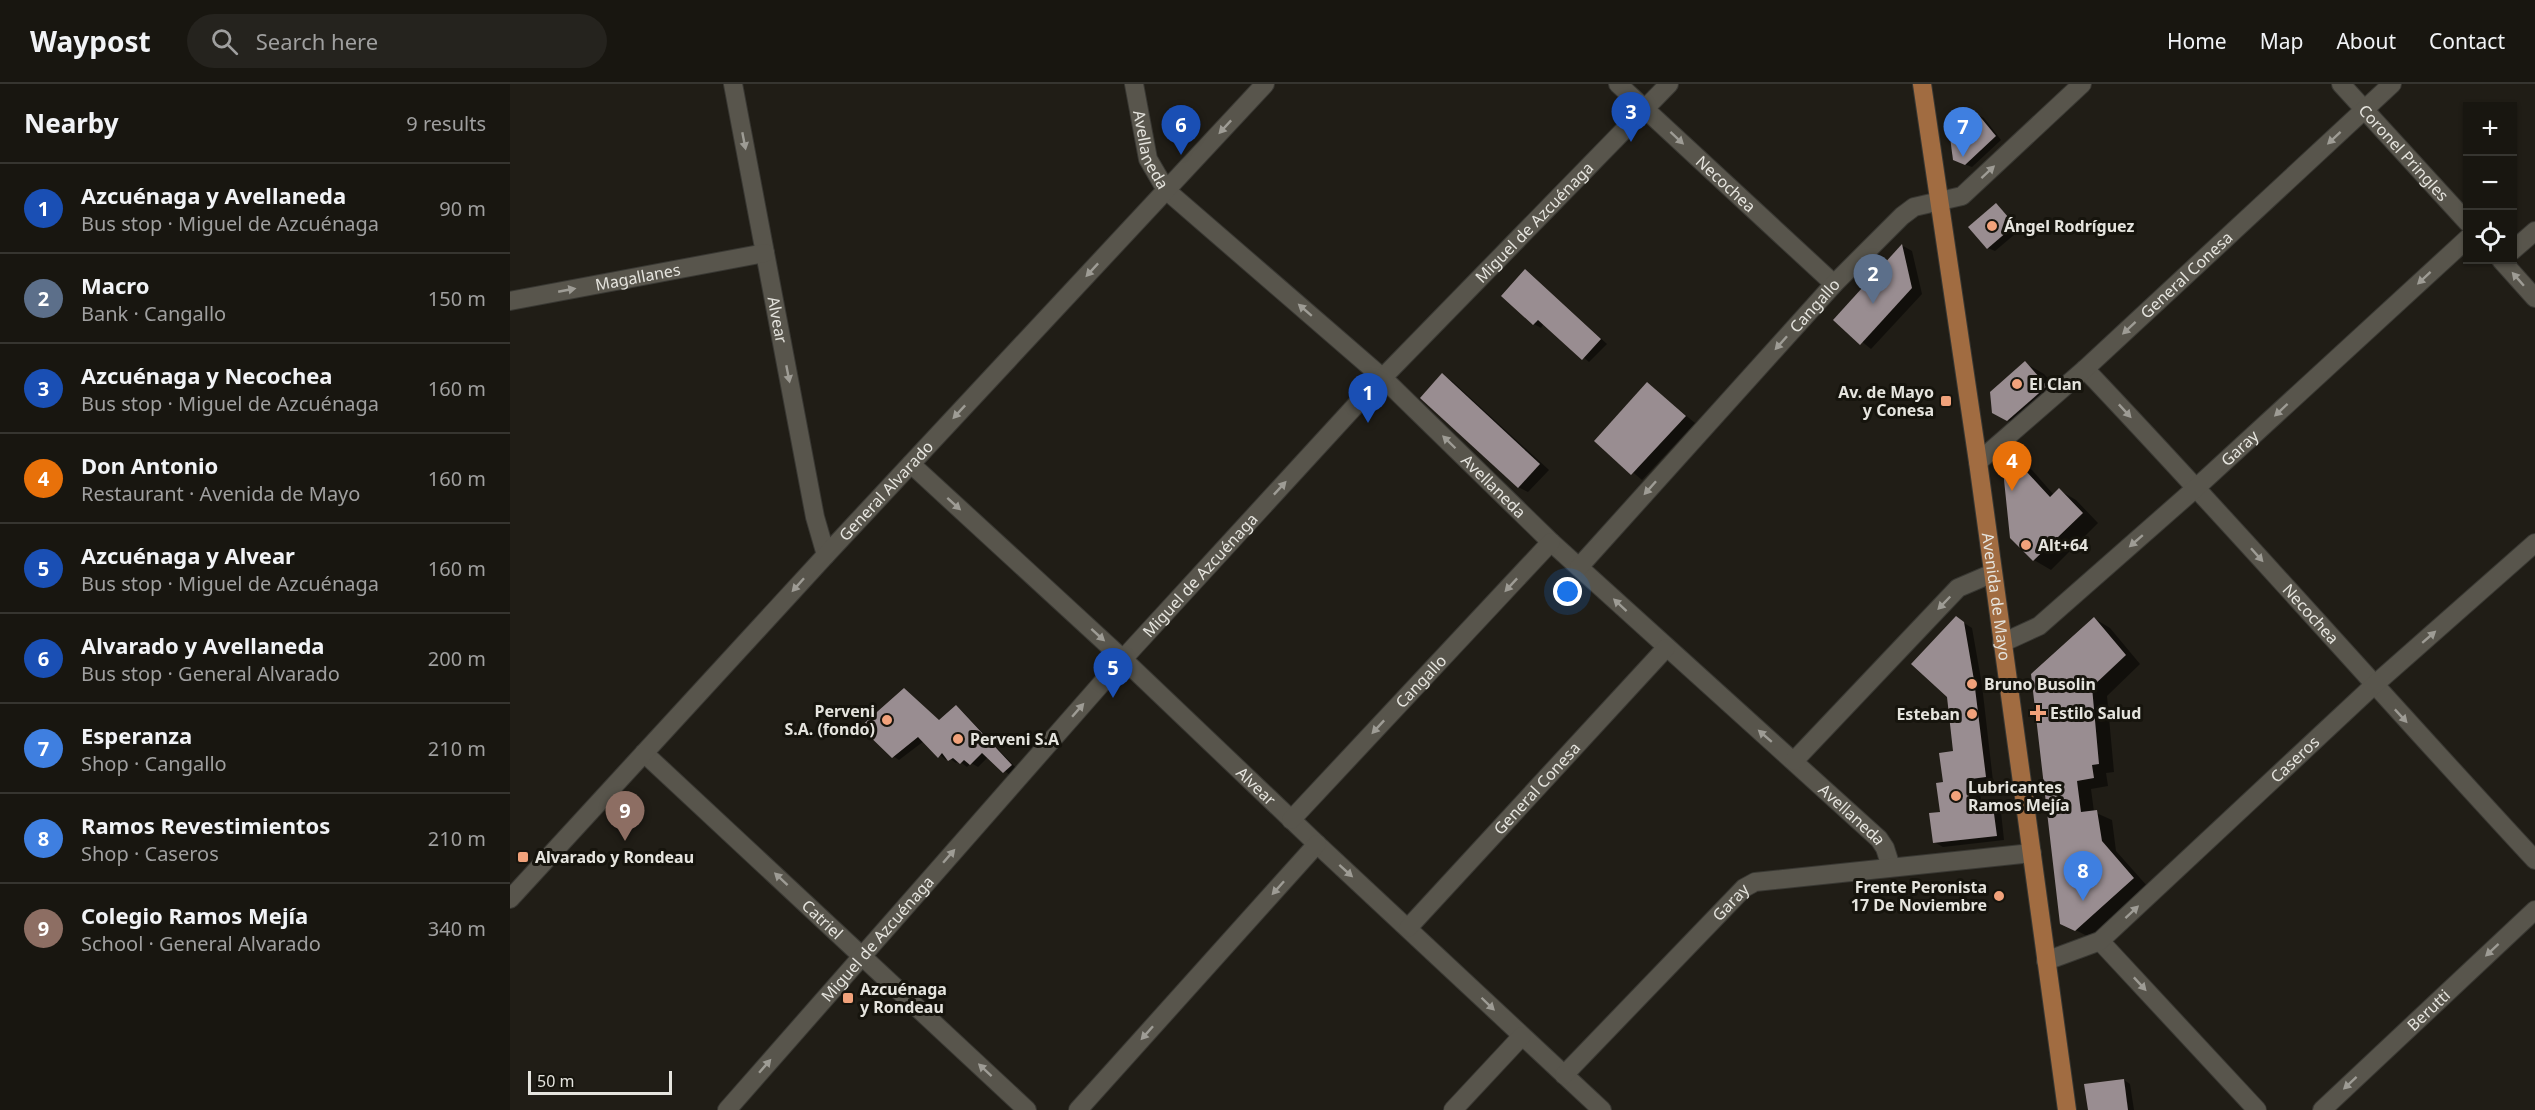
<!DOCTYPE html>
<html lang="en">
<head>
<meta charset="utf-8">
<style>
	:root { --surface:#181610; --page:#25231e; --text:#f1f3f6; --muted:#9f9f9f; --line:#363530; --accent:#1a73e8 }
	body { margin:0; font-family:"Noto Sans",sans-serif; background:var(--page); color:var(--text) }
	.controls { position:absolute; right:18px; top:18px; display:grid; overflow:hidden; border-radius:0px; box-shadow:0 2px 4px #0004 }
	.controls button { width:54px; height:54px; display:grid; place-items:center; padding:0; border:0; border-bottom:2px solid var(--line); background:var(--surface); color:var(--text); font:30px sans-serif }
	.scale { position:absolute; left:18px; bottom:15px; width:144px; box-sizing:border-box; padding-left:6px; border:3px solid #e5e4de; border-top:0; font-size:16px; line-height:21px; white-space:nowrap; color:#e5e4de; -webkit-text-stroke:4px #16140d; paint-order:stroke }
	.you { position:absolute; left:1058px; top:508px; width:21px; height:21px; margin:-15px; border:4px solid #fff; border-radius:50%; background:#1a73e8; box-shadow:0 0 0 9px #1a73e833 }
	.badge { display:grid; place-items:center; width:39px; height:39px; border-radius:50%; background:var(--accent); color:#fff; font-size:20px; font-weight:700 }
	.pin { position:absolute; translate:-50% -50px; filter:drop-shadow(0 2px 3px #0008) }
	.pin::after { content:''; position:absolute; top:32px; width:21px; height:18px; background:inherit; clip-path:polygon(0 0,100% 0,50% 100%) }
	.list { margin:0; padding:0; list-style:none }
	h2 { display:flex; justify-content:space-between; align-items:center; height:78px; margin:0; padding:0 24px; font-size:26px }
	h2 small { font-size:20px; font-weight:400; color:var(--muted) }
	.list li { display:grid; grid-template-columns:39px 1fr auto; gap:18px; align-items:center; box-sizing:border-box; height:90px; padding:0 24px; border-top:2px solid var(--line) }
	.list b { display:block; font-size:22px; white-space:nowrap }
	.list p { margin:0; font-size:20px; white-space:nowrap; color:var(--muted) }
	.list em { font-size:20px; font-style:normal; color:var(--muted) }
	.icon { flex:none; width:33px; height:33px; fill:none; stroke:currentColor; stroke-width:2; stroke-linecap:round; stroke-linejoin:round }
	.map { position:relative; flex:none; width:2025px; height:1026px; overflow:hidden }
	header { display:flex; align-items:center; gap:36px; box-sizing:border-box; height:84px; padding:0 30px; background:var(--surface); border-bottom:2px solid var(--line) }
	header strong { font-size:28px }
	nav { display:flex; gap:33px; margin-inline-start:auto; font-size:21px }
	.search { width:420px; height:54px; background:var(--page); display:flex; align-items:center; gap:15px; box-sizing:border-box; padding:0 21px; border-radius:33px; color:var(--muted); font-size:22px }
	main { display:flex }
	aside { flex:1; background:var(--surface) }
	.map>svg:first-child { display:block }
</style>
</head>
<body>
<header>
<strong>Waypost</strong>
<div class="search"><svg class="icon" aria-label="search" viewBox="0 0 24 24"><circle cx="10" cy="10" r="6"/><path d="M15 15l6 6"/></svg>Search here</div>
<nav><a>Home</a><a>Map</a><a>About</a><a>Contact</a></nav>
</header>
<main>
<aside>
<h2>Nearby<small>9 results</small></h2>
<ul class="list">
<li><span class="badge" style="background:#1a4fb4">1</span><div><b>Azcuénaga y Avellaneda</b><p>Bus stop · Miguel de Azcuénaga</p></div><em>90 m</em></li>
<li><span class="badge" style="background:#5c6f8a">2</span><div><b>Macro</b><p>Bank · Cangallo</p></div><em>150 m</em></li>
<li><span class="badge" style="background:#1a4fb4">3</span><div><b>Azcuénaga y Necochea</b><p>Bus stop · Miguel de Azcuénaga</p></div><em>160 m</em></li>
<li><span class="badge" style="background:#e8710a">4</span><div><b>Don Antonio</b><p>Restaurant · Avenida de Mayo</p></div><em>160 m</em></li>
<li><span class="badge" style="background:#1a4fb4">5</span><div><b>Azcuénaga y Alvear</b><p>Bus stop · Miguel de Azcuénaga</p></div><em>160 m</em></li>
<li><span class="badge" style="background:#1a4fb4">6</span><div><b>Alvarado y Avellaneda</b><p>Bus stop · General Alvarado</p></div><em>200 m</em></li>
<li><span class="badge" style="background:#3f7fe0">7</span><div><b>Esperanza</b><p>Shop · Cangallo</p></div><em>210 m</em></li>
<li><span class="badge" style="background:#3f7fe0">8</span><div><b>Ramos Revestimientos</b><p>Shop · Caseros</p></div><em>210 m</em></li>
<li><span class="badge" style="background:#8d6e63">9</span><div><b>Colegio Ramos Mejía</b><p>School · General Alvarado</p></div><em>340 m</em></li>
</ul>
</aside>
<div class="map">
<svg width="2025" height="1026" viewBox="0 0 2025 1026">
	<rect width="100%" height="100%" fill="#201d16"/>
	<g fill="#0007">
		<polygon points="1468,31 1474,34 1491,56 1462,83 1451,79"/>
		<polygon points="1486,121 1511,145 1485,167 1478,164"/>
		<polygon points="1393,162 1402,167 1412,210 1361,265 1325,236"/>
		<polygon points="1016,187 1097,260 1079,278 1034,239 1031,244 1024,240 993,212"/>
		<polygon points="1515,279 1534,290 1555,313 1518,347 1484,328"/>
		<polygon points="932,291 942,297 1039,386 1018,408 1008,403"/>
		<polygon points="1138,300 1185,339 1132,396 1086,357"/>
		<polygon points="1505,377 1522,386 1544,411 1549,406 1566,416 1588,439 1541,486 1524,476 1501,453"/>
		<polygon points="1446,534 1462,544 1472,601 1483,697 1469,699 1472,724 1483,723 1491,728 1494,756 1433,763 1424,758 1435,700 1445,668"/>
		<polygon points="1585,535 1600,544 1630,580 1597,612 1604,688 1596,689 1598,702 1581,705 1584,728 1602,736 1606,767 1638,803 1581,854 1552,839"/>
		<polygon points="394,606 430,637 446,623 452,627 507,685 501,692 478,673 468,683 461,679 457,683 449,677 446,679 438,673 436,676 414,657 389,676 383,672"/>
		<polygon points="1614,996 1620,1000 1624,1026 1579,1026"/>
	</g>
	<g fill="#998d91">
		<polygon points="1467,29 1486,52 1455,81 1443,76 1440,53"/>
		<polygon points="1486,119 1505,141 1477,165 1458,143"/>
		<polygon points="1392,160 1402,204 1350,261 1323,236"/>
		<polygon points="1015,185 1091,255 1072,276 1028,236 1023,241 991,212"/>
		<polygon points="1515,277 1537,302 1497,337 1482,329 1480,308"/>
		<polygon points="932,289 1030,380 1008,404 910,314"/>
		<polygon points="1137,298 1176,332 1121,391 1084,357"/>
		<polygon points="1505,375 1540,413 1549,404 1573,429 1523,477 1500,454 1493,386"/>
		<polygon points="1446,532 1454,538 1464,596 1476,693 1461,695 1464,724 1483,722 1487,752 1423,759 1419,729 1430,728 1426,699 1433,698 1429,669 1443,667 1437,613 1401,580"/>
		<polygon points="1584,533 1616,571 1582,603 1589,680 1582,681 1584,694 1567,697 1571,728 1587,726 1592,757 1624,794 1565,847 1550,840 1521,590"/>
		<polygon points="394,604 429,636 446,621 502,681 493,689 472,669 460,681 454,676 450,680 443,674 438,677 432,669 428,674 408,653 382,674 350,643"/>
		<polygon points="1614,995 1618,1026 1578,1026 1574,1000"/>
	</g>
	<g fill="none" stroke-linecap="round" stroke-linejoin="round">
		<g stroke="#393833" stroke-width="20">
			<g id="minor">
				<path id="s1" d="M223 0 305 433 316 471"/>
				<path id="s2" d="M624 0 638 75 656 106 873 294 1041 458 1369 755 1375 764 1381 783"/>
				<path id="s3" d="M1108 0 1324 200"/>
				<path id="s4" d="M1831 0 1958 139"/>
				<polyline points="2002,167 2025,147"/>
				<polyline points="1991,176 2025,214"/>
				<path id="s5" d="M0 217 255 169"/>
				<path id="s6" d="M1575 285C1728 446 1874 613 2025 776"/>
				<path id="s7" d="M1468 378 1575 285 1882 0"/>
				<path id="s8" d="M401 380 613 575 807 760 1092 1026"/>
				<path id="s9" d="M1069 483 1324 200 1392 132 1404 123 1452 112 1572 0"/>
				<path id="s10" d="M1492 559 1529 542 1687 403 1958 154"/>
				<path id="s11" d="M134 669 517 1026"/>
				<polyline points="1284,677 1448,504 1483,489"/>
				<path id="s12" d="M781 736 1041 458"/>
				<path id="s13" d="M0 815 316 471 755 0"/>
				<path id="s14" d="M898 844 1156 564"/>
				<polyline points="1590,857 1747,1026"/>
				<path id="s15" d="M1536 877 1590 857 1863 602 2025 459"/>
				<path id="s16" d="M1054 991 1234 804 1245 798 1522 769"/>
				<path id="s17" d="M217 1026 613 575 846 321 1159 0"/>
				<polyline points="568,1026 807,760"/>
				<polyline points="943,1026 1012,952"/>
				<path id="s18" d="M1812 1026 2025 826"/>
			</g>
		</g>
		<g stroke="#393833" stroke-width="20">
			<g id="major">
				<path id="s19" d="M1412 0 1468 378 1557 1026"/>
			</g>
		</g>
		<use href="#minor" stroke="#58554c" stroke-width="18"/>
		<use href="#major" stroke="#a16c41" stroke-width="18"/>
	</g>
	<defs><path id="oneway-solid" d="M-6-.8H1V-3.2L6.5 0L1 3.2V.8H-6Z" transform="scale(1.5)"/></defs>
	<g fill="#9e9c95">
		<use href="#oneway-solid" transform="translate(715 43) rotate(133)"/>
		<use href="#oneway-solid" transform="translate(1167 54) rotate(43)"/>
		<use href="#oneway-solid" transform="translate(1824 54) rotate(137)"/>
		<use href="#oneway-solid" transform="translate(234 57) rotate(79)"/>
		<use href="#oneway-solid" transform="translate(1478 88) rotate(-43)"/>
		<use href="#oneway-solid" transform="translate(582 186) rotate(133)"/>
		<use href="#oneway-solid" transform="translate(1914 194) rotate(137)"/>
		<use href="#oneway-solid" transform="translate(2008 195) rotate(-131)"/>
		<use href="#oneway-solid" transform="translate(57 206) rotate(-11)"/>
		<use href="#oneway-solid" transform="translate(795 226) rotate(-139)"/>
		<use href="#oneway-solid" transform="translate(1619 244) rotate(137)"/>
		<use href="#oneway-solid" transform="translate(1271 259) rotate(132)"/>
		<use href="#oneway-solid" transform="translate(278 290) rotate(79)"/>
		<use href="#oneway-solid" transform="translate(1771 326) rotate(137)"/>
		<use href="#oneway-solid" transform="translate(1615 327) rotate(47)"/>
		<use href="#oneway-solid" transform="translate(449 328) rotate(133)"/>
		<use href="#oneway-solid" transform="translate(939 358) rotate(-136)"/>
		<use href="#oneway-solid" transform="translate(770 404) rotate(-47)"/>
		<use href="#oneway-solid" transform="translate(1140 404) rotate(132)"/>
		<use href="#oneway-solid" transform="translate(444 420) rotate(42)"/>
		<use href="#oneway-solid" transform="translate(1626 457) rotate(139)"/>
		<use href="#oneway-solid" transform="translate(1747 471) rotate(48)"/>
		<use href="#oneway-solid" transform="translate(288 501) rotate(132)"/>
		<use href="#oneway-solid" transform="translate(1001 501) rotate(133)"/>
		<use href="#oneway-solid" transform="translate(1434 519) rotate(134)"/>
		<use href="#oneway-solid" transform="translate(1110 521) rotate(-137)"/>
		<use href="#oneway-solid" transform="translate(588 551) rotate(42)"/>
		<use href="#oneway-solid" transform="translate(1919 553) rotate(-41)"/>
		<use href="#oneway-solid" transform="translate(568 626) rotate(-49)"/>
		<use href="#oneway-solid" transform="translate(1891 632) rotate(47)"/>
		<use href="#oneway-solid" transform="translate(868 643) rotate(133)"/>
		<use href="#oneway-solid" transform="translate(1255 652) rotate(-139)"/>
		<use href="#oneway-solid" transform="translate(439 772) rotate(-49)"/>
		<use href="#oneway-solid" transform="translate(836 787) rotate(42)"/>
		<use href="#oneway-solid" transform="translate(271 795) rotate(-137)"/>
		<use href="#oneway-solid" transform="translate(768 804) rotate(132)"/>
		<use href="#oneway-solid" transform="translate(1622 828) rotate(-43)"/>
		<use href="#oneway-solid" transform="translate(1982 866) rotate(137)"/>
		<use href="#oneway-solid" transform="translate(1630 900) rotate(47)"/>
		<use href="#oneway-solid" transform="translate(978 920) rotate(44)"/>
		<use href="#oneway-solid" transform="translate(637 949) rotate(132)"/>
		<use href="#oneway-solid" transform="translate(255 982) rotate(-49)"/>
		<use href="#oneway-solid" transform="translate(475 986) rotate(-137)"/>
		<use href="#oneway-solid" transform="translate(1840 999) rotate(137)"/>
	</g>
	<g fill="#f1a27b" stroke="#16140d" stroke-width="2">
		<circle cx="1482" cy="142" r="6"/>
		<circle cx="1507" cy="300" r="6"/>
		<rect x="1430" y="311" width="12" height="12" rx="3"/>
		<circle cx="1516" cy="461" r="6"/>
		<circle cx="1462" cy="600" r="6"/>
		<path d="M1525 620h6v6h6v6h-6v6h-6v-6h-6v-6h6z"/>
		<circle cx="1462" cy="630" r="6"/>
		<circle cx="377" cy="636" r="6"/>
		<circle cx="448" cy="655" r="6"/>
		<circle cx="1446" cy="712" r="6"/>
		<rect x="7" y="767" width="12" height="12" rx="3"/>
		<circle cx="1489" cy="812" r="6"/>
		<rect x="332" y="908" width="12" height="12" rx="3"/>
	</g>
	<g text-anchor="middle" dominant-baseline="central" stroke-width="6" stroke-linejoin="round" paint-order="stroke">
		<g font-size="16" fill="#e5e4de" stroke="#16140d">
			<text stroke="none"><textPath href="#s2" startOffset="68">Avellaneda</textPath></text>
			<text stroke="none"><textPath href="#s4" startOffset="93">Coronel Pringles</textPath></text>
			<text stroke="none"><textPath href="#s3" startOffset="147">Necochea</textPath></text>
			<text stroke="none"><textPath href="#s17" startOffset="1200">Miguel de Azcuénaga</textPath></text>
			<text stroke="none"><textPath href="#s7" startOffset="280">General Conesa</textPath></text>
			<text stroke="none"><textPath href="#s5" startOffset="130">Magallanes</textPath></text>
			<text stroke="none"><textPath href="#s9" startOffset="352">Cangallo</textPath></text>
			<text stroke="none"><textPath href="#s1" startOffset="240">Alvear</textPath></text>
			<text stroke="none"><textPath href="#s10" startOffset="309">Garay</textPath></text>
			<text stroke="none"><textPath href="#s2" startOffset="554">Avellaneda</textPath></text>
			<text stroke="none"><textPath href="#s13" startOffset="555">General Alvarado</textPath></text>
			<text stroke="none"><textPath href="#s17" startOffset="714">Miguel de Azcuénaga</textPath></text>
			<text stroke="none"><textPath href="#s19" startOffset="518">Avenida de Mayo</textPath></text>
			<text stroke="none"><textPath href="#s6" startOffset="333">Necochea</textPath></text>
			<text stroke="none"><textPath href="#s12" startOffset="190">Cangallo</textPath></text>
			<text stroke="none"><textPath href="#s15" startOffset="324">Caseros</textPath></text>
			<text stroke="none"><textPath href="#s8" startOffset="472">Alvear</textPath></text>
			<text stroke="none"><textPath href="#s14" startOffset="190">General Conesa</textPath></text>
			<text stroke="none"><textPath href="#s2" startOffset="1040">Avellaneda</textPath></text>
			<text stroke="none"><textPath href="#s16" startOffset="240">Garay</textPath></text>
			<text stroke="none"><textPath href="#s11" startOffset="244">Catriel</textPath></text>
			<text stroke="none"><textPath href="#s17" startOffset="228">Miguel de Azcuénaga</textPath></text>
			<text stroke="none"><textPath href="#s18" startOffset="146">Berutti</textPath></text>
		</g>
		<g font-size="16" font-weight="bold" fill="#e5e4de" stroke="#16140d" text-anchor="start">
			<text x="1494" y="142">Ángel Rodríguez</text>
			<text x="1519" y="300">El Clan</text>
			<text x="1424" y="308" text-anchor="end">Av. de Mayo<tspan x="1424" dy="18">y Conesa</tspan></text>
			<text x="1528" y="461">Alt+64</text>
			<text x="1474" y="600">Bruno Busolin</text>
			<text x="365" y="627" text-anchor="end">Perveni<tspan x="365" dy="18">S.A. (fondo)</tspan></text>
			<text x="1540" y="629">Estilo Salud</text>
			<text x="1450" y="630" text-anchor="end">Esteban</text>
			<text x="460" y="655">Perveni S.A</text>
			<text x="1458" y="703">Lubricantes<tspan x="1458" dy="18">Ramos Mejía</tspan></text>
			<text x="25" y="773">Alvarado y Rondeau</text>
			<text x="1477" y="803" text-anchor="end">Frente Peronista<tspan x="1477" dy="18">17 De Noviembre</tspan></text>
			<text x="350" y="905">Azcuénaga<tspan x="350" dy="18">y Rondeau</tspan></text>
		</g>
	</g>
</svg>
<div class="controls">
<button>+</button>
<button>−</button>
<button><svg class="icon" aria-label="locate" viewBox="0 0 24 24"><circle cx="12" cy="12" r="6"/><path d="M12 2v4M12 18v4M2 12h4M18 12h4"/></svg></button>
</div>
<div class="scale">50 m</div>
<div class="you"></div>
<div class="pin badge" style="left:858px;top:339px;background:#1a4fb4">1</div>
<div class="pin badge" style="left:1363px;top:220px;background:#5c6f8a">2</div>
<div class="pin badge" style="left:1121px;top:58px;background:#1a4fb4">3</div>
<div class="pin badge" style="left:1502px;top:407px;background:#e8710a">4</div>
<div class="pin badge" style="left:603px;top:614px;background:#1a4fb4">5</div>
<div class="pin badge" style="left:671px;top:71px;background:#1a4fb4">6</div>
<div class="pin badge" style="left:1453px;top:73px;background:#3f7fe0">7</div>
<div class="pin badge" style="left:1573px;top:817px;background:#3f7fe0">8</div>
<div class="pin badge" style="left:115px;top:757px;background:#8d6e63">9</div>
</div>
</main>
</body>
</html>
